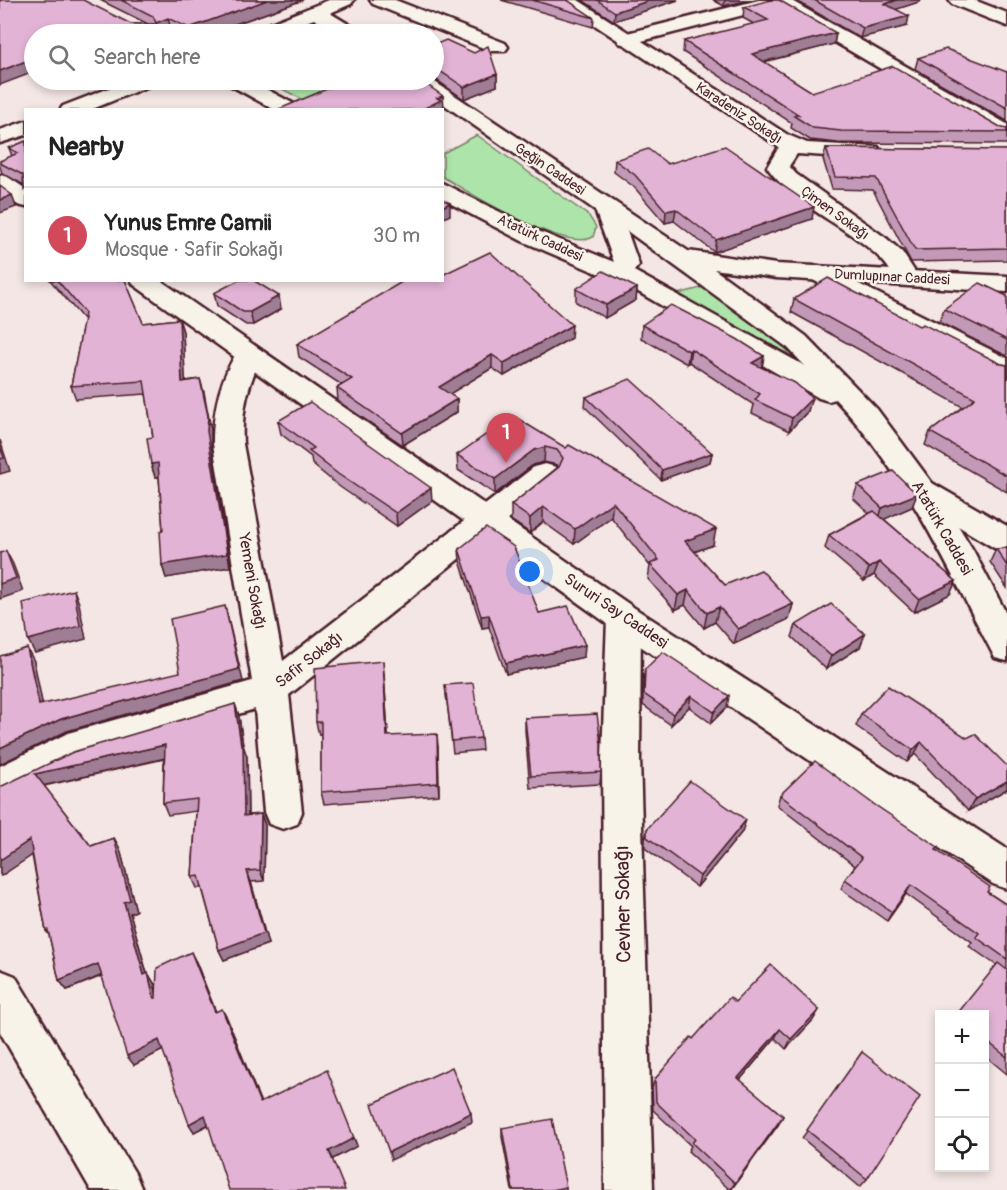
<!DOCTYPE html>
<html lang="en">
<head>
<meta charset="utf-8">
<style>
	:root { --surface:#fff; --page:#f2f2f2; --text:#222; --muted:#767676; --line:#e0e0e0; --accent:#d1495b }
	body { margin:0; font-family:Pangolin,sans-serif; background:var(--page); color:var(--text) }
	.controls { position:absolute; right:18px; bottom:18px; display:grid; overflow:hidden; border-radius:0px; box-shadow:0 3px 9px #0003 }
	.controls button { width:54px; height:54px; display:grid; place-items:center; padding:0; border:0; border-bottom:2px solid var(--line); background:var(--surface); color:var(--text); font:30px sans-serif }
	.you { position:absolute; left:530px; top:572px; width:21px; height:21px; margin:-15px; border:4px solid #fff; border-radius:50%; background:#1a73e8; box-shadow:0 0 0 9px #1a73e833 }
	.badge { display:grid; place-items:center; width:39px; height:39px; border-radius:50%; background:var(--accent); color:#fff; font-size:20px; font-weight:700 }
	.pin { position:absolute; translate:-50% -50px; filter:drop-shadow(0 2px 3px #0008) }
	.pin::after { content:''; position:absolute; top:32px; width:21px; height:18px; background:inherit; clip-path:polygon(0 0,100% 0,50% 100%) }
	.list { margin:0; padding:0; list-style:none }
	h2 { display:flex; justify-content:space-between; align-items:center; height:78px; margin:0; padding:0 24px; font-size:26px }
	h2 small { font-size:20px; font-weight:400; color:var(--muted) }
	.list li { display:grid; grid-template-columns:39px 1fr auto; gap:18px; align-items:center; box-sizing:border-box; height:96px; padding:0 24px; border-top:2px solid var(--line) }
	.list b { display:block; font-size:22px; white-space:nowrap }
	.list p { margin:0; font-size:20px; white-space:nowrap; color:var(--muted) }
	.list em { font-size:20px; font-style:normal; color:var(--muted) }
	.icon { flex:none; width:33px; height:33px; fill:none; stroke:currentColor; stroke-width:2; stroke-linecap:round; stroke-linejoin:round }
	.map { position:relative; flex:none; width:1007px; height:1190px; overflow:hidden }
	.search { position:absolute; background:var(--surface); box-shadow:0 3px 9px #0003; left:24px; top:24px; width:420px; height:66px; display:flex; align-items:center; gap:15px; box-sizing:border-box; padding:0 21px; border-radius:33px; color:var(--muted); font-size:22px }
	.panel { position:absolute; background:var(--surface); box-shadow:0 3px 9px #0003; left:24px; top:108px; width:420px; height:174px; border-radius:0px }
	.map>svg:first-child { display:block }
</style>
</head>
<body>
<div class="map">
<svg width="1007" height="1190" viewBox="0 0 1007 1190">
	<rect width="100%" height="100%" fill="#f3e6e4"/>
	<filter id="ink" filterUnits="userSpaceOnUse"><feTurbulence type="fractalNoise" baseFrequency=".0167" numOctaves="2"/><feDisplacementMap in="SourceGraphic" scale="12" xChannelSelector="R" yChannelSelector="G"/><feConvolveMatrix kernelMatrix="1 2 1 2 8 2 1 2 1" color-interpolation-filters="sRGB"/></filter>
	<g filter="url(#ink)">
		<g fill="#ace4a9" stroke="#7b826a" stroke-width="1.5">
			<polygon points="265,80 334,80 345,85 305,101"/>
			<path d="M477 135 589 216 596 227 593 237C565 253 471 193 443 177V153Z"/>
			<polygon points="712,285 799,359 674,295"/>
		</g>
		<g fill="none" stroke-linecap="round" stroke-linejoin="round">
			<g stroke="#4a1f2b" stroke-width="5">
				<g id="minor">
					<polygon points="370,0 395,0 505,43 508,47 505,51 491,51 373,4"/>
					<path d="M557 0H578L788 135 807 143 878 147 881 152 878 157 870 159 797 154 789 166 796 174 886 238 902 252 919 278 916 283 907 285 898 283C893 276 889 267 882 260 848 225 795 208 767 167L779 147Z"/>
					<polygon points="818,266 827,268 1007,358 1007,377 997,375 809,278 806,273 809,268"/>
					<path d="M249 347 259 349 262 355C248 385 241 410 243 444L283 661 534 467 545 464 556 467 560 474 556 481 289 695 302 812 297 824 283 829 269 824 264 812 255 709 78 762 0 800V766L68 733 252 681 213 444C213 409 220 378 239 349Z"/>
					<polygon points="921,479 932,483 1007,526 1007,552 996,549 910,497 906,490 910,483"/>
					<polygon points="624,605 636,609 641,618 640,759 653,1190 605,1190 602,759 607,618 612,609"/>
				</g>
			</g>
			<g stroke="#4a1f2b" stroke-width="5">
				<g id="tertiary">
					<polygon points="329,0 354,0 351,4 330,13 358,30 360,34 339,34 314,19 275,34 251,34 253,30"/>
					<polygon points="759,0 790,0 1007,124 1007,139 999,138 775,7 626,45 619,43 617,39 619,35"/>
					<polygon points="949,0 974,0 1007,13 1007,26 952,4"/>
					<polygon points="130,80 157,80 154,84 90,110 60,110 63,106"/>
					<polygon points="225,80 249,80 298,106 301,110 275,110 228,84"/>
					<path d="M409 80H432L688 251 776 264 1007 276V292L776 278 714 269 806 336 877 409 932 483 973 550 1007 615V661L995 658C946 565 908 477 835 399L829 401 819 398 630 287 522 241 442 199V183L538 231 614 262 595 210ZM627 231 788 348 805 366 634 271 639 265Z"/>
					<polygon points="26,121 26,135 0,143 0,130"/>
					<polygon points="0,175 8,177 26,189 26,207 18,205 0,192"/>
					<polygon points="131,280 160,280 636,609 1007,849 1007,889 993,884 612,627 134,285"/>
					<polygon points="0,970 15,976 135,1173 142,1190 91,1190 0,1032"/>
				</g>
			</g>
			<use href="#minor" fill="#f7f3e8" fill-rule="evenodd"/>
			<use href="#tertiary" fill="#f7f3e8" fill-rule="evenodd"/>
		</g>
		<g fill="#c29ab7" stroke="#4a1f2b" stroke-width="1.5">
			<polygon points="0,0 131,24 148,24 100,0 303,0 207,34 179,34 171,30 158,34 156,28 154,27 156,34 34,34"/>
			<polygon points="501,0 567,0 594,18 593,27"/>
			<polygon points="582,0 678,0 614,21"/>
			<polygon points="713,0 750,0 724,6"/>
			<polygon points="795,0 920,0 919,2 896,9 907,26 860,38"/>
			<polygon points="744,7 836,33 834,44 764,62 812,92 1007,129 1007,144 838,143 810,140 791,128 792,123 683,52 684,41 754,24 743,18"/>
			<polygon points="434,45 497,74 497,86 464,99 434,78"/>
			<polygon points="918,58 1007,72 1007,121 915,69"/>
			<polygon points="26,141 24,185 2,173 0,167 0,161 12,156 9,148"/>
			<polygon points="826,148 1007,150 1007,260 911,262 873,190 832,189 823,159"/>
			<polygon points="615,160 668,164 812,219 714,252 674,221 665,223 634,187 614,172"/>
			<polygon points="50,280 125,280 143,323 179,319 183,332 185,381 200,379 204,392 211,429 211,444 230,567 166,578 162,565 163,530 159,477 155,477 151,464 153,437 146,394 76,399 71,386 84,320"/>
			<polygon points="637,288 636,300 605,318 576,302 576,289"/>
			<polygon points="214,293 281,309 253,325 246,325 217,306"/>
			<polygon points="1007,296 1007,356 939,322 944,309"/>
			<polygon points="794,299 919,326 1001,364 1007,365 1007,492 925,445 930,432 963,407 791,312"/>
			<polygon points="642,325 764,356 762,368 808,411 789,431 752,413 754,405 689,362 687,364 641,338"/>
			<polygon points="571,338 504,376 492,368 449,394 457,399 457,412 403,445 338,401 337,388 342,385 299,357 297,344"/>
			<polygon points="586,397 712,453 710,462 661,480 585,407"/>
			<polygon points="518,419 713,545 694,552 725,585 793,604 789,619 734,644 715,622 704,628 685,605 675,610 648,579 650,566 611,517 574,544 543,522 530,533 511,520 511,505 558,467 557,465 544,462 533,465 495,494 458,470 457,455"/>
			<polygon points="278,421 432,501 397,526 340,487 312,464 311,457 281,434"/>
			<polygon points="858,485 917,494 912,507 884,519 956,581 950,594 914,612 874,575 864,581 825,548 829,535 869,513 853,498"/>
			<polygon points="1007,548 1007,588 990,562 996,549"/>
			<polygon points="459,549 539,613 584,657 506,674 489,627 482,628 460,561"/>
			<polygon points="796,625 860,647 826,669 792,637"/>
			<polygon points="645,669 727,707 711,723 689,707 671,725 643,705 643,680"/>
			<polygon points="384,674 388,736 438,746 439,795 324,804 321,792 321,734 319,735 316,722"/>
			<polygon points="445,685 481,738 482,750 453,753"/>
			<polygon points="235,704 239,716 243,745 247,757 248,815 261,814 265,825 264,881 251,882 268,944 224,960 219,950 202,888 197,888 192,877 196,811 168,815 163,803 164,759 44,786 91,846 114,838 120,849 136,911 130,913 147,973 154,983 156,993 196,962 216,1012 227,1018 261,1103 354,1138 357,1146 333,1159 208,1125 194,1132 163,1050 134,1065 102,976 67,990 59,980 49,935 46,931 32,855 1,876 0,874 0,787"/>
			<polygon points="861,714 967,738 1007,766 1007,789 968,811 915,754 907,762 856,726"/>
			<polygon points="525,718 601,772 600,784 530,788 525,730"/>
			<polygon points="780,795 936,850 987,892 1007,905 1007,968 1006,969 1007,970 1007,1074 984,1055 984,1014 996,965 969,946 972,942 906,894 887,921 841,889 845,879 855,866 777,805"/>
			<polygon points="647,829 742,832 697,887 645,848 645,840"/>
			<polygon points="735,1002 819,1010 813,1020 786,1049 775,1038 740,1080 783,1116 778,1125 730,1190 688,1151 691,1146 653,1110 652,1088 655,1079 693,1039"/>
			<polygon points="862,1052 867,1179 860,1187 802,1138"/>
			<polygon points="502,1128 566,1187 566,1190 512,1190 502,1137"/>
		</g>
		<g fill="#9e7d95" stroke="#4a1f2b" stroke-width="1.5">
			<polygon points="267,0 303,0 207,34 190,34 189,28"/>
			<polygon points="651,0 678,0 614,21 615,12"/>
			<polygon points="725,0 750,0 724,6"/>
			<polygon points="897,0 920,0 919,2 882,14 885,4"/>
			<polygon points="909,16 907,26 860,38 863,28"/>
			<polygon points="168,18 171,30 159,34 156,23"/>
			<polygon points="154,24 156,34 127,34"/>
			<polygon points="836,33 834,44 750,65 752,54"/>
			<polygon points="34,58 34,72 0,85 0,71"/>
			<polygon points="497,74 497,86 464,99 464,87"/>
			<polygon points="443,96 444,107 441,108 441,110 421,110 437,98"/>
			<polygon points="12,195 16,207 0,213 0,200"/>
			<polygon points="450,203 450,215 442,219 442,207"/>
			<polygon points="814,207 812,219 714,252 716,240"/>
			<polygon points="676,209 674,221 665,223 666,211"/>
			<polygon points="637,288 636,300 605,318 606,305"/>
			<polygon points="279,296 281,309 253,325 250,312"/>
			<polygon points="179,319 183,332 186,395 182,382"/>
			<polygon points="572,325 571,338 504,376 504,363"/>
			<polygon points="691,349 689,362 687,364 689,351"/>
			<polygon points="492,355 492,368 440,400 439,387"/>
			<polygon points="764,356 761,369 752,363"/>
			<polygon points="200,379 211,429 211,444 230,567 166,578 162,565 207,431"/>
			<polygon points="812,398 808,411 789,431 792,418"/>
			<polygon points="457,399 457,412 403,445 402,433"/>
			<polygon points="0,440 10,471 0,474"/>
			<polygon points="545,447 544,462 533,465 495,494 495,479 534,450"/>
			<polygon points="712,453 710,462 661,480 662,470"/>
			<polygon points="158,463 163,476 155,477 151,464"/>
			<polygon points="431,488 432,501 397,526 396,513"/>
			<polygon points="917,494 912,507 878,522 882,508"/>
			<polygon points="613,502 611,517 574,544 575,529"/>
			<polygon points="543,507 543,522 530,533 530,518"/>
			<polygon points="716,529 713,545 682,556 685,541"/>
			<polygon points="6,551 13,564 23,591 0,599 0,584"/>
			<polygon points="879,562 874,575 864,581 869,568"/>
			<polygon points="956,581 950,594 914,612 919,599"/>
			<polygon points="74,590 79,603 86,639 35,653 28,640"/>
			<polygon points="688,590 685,605 675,610 678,595"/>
			<polygon points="793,604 789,619 734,644 738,629"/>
			<polygon points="225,606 243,681 67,731 0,764 0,748 61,719 239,669"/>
			<polygon points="719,607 715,622 704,628 707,613"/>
			<polygon points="489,615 489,627 482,628 481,616"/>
			<polygon points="865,634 860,647 826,669 831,656"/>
			<polygon points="585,645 584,657 506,674 506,663"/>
			<polygon points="27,648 34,661 45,717 39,705"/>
			<polygon points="383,661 384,674 389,748 387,736"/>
			<polygon points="691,696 689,707 671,725 673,714"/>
			<polygon points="729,696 727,707 711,723 714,712"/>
			<polygon points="235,704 239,716 243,747 243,745 247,757 248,827 244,816 241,745"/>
			<polygon points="437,734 438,746 439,795 438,783"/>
			<polygon points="921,742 915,754 907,762 913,750"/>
			<polygon points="165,745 170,757 42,786 35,774"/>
			<polygon points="1007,781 1007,789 968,811 975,799"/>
			<polygon points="261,814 265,825 264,881 260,870"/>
			<polygon points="746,820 742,832 697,887 700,876"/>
			<polygon points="114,838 120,849 136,911 130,913 150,985 144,975 124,902"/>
			<polygon points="30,840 37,852 1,876 0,874 0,860"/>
			<polygon points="247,871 251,882 268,944 224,960 219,950"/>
			<polygon points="911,885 906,894 887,921 892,912"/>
			<polygon points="191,952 196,962 220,1022 215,1012"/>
			<polygon points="98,964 105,974 67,990 59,980"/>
			<polygon points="148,973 154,983 160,1008 154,998"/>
			<polygon points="222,1009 227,1018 264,1112 260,1103"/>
			<polygon points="819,1010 813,1020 786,1049 791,1039"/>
			<polygon points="780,1029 775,1038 734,1087 738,1078"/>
			<polygon points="159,1040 165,1049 134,1065 127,1056"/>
			<polygon points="471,1113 472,1122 391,1160 389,1152"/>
			<polygon points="205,1115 211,1123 194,1132 189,1124"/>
			<polygon points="783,1116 778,1125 731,1190 735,1183"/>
			<polygon points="354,1138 357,1146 333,1159 329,1151"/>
		</g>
		<g fill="#e2b3d5" stroke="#4a1f2b" stroke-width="1.5">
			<polygon points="0,0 83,0 131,24 154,24 127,34 34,34 34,58 0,71"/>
			<polygon points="121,0 267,0 189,28 168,18 156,23 153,16"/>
			<polygon points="532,0 567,0 594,18"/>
			<polygon points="597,0 651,0 615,12"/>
			<polygon points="771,0 779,0 836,33 752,54 812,92 893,66 1002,128 1007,129 1007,132 841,131 813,128 794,116 799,115 684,41 768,20 744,7"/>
			<polygon points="814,0 897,0 885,4 909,16 863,28"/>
			<polygon points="446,40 474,53 488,46 497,74 464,87 434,67 434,45"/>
			<polygon points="946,49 1007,72 1007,108 918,58"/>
			<polygon points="348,80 420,80 443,96 437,98 441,100 421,110 277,110"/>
			<polygon points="26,141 26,189 24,190 23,175 0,163 0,161 18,153 9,148"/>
			<polygon points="725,146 814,207 716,240 676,209 666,211 635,175 615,160 648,149 668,164"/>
			<polygon points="826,148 1007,150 1007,248 915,250 876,178 835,177"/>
			<polygon points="0,186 12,195 0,200"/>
			<polygon points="442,199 450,203 442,207"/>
			<polygon points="490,252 572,325 504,363 492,355 439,387 457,399 402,433 337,388 352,379 297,344 405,280 442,280 442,275"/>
			<polygon points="603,271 637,288 606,305 576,289"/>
			<polygon points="828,278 919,326 923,324 1001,364 1007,365 1007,476 930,432 975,398 794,299"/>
			<polygon points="57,280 125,280 143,323 179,319 182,382 200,379 208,416 207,431 227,554 162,565 160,531 163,530 158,463 151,464 147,438 153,437 144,381 71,386 85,313"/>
			<polygon points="239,280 253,280 279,296 250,312 243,312 214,293"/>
			<polygon points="980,283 1007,296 1007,340 944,309"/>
			<polygon points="671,305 737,339 764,356 752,363 795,383 812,398 792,418 755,400 760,394 691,349 689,351 642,325"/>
			<polygon points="630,379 712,453 662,470 586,397"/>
			<polygon points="310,402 431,488 396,513 338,474 309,451 314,448 278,421"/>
			<polygon points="518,419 566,448 569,445 716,529 685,541 725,585 761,570 793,604 738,629 719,607 707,613 688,590 678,595 650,564 659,560 613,502 575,529 543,507 530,518 511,505 559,467 563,458 557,450 545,447 534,450 495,479 457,455 494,429"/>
			<polygon points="0,446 4,458 0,459"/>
			<polygon points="893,471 917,494 882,508 858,485"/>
			<polygon points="874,511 956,581 919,599 879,562 869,568 829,535"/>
			<polygon points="486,528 514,547 539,613 568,606 585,645 506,663 489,615 481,616 459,549"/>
			<polygon points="1007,548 1007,566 996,549"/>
			<polygon points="6,551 16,578 0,584 0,553"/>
			<polygon points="74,590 80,626 28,640 23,603"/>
			<polygon points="831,604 865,634 831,656 796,625"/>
			<polygon points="225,606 239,669 61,719 0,748 0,656 27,648 39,705 180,672 170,619"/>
			<polygon points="663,652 729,696 714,712 691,696 673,714 644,694 645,669"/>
			<polygon points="383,661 387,736 437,734 438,783 321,792 321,722 316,722 315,668"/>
			<polygon points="473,683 481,738 452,741 445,685"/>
			<polygon points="888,686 967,738 975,734 1007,766 1007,781 975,799 921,742 913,750 861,714"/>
			<polygon points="235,704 241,745 243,745 244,816 261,814 260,870 247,871 264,933 219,950 199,876 192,877 197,799 163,803 165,745 35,774 91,846 114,838 130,900 124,902 144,975 148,973 154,998 156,998 157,968 191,952 215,1012 222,1009 260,1103 327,1070 354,1138 329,1151 345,1190 229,1190 205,1115 189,1124 159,1040 127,1056 98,964 59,980 48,930 46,931 30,840 0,860 0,787 73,752"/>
			<polygon points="597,714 601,744 601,772 531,776 525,718"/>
			<polygon points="815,761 872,803 938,847 936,850 990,887 987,892 1007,905 1007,959 976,937 979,933 911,885 892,912 845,879 862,858 780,795"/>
			<polygon points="690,781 746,820 700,876 647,837 647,829"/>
			<polygon points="998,963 1007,970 1007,1057 984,1039 984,1014 957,1014"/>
			<polygon points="771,965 819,1010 791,1039 780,1029 738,1078 783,1116 735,1183 692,1143 695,1139 656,1102 655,1079 691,1037 693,1039 730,997 735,1002"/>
			<polygon points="862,1052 920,1097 867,1179 807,1130"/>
			<polygon points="452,1067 471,1113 389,1152 372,1104"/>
			<polygon points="552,1119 566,1187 552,1190 513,1190 502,1128"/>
		</g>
	</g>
	<g text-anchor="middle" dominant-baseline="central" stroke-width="5" stroke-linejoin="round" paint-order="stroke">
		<g font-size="14" fill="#4a1f2b" stroke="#f7f3e8">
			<text transform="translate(739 113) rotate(33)">Karadeniz Sokağı</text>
			<text transform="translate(550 169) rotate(34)">Geğin Caddesi</text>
			<text transform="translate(835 213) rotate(36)">Çimen Sokağı</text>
			<text transform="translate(540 238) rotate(25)">Atatürk Caddesi</text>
			<text transform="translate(892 277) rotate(3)">Dumlupınar Caddesi</text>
		</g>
		<g font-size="16" fill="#4a1f2b" stroke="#f7f3e8">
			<text transform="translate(942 528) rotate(60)">Atatürk Caddesi</text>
			<text transform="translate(252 581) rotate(80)">Yemeni Sokağı</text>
			<text transform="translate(616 611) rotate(34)">Sururi Say Caddesi</text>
			<text transform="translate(309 660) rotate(-38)">Safir Sokağı</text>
		</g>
		<g font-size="20" fill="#4a1f2b" stroke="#f7f3e8">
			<text transform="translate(623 904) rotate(-91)">Cevher Sokağı</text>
		</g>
	</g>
</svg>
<div class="controls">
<button>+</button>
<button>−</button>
<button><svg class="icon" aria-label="locate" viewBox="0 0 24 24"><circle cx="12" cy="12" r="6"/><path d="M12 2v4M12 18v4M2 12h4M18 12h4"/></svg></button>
</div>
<div class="you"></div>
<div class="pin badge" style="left:506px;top:463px">1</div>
<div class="search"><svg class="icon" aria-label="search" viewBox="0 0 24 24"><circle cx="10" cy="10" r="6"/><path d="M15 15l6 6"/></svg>Search here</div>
<section class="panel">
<h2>Nearby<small></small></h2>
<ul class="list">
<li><span class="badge">1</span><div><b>Yunus Emre Camii</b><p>Mosque · Safir Sokağı</p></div><em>30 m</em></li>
</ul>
</section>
</div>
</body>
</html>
